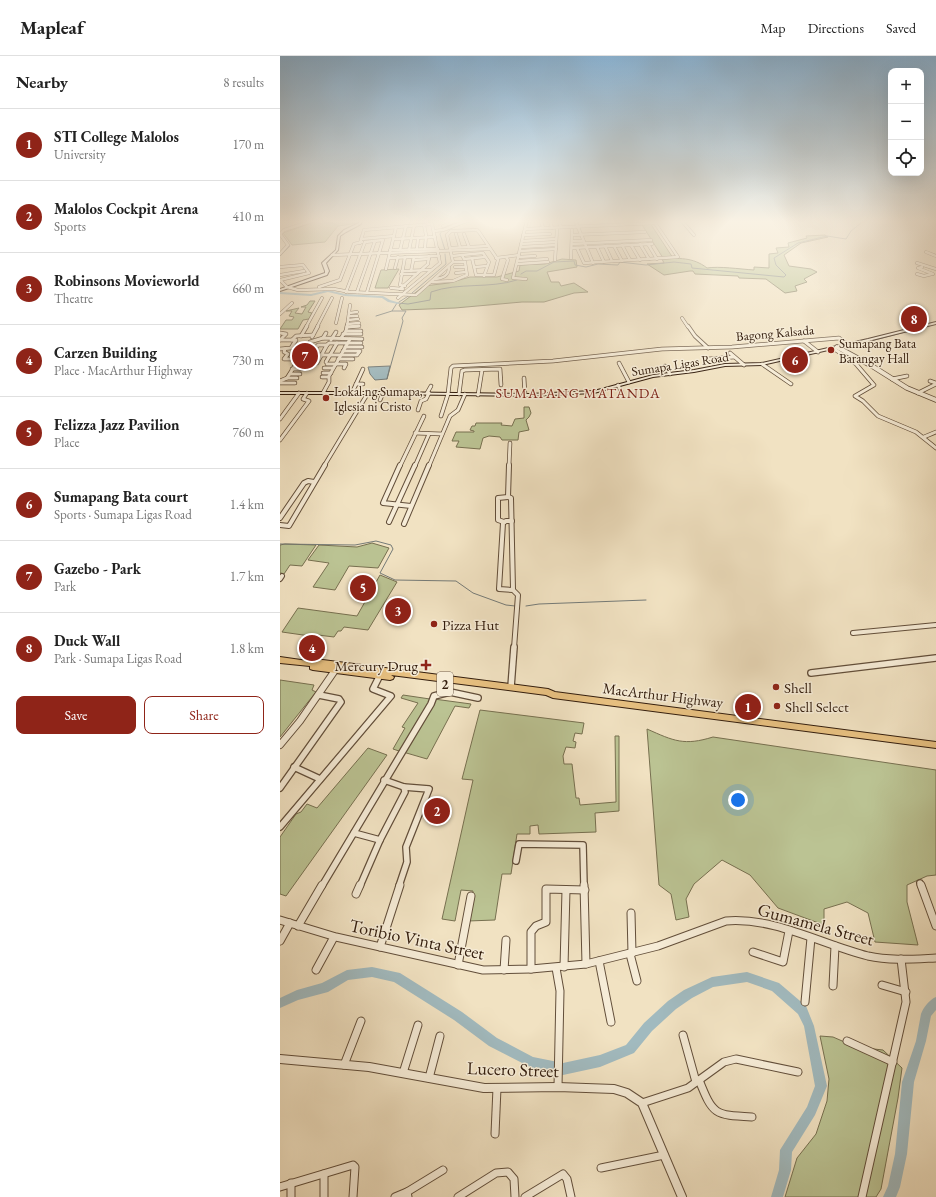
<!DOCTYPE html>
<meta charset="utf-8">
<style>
body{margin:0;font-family:"EB Garamond",serif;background:#f6f6f6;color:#222}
.controls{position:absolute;right:12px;top:12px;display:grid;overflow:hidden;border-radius:8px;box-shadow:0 4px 16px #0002}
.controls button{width:36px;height:36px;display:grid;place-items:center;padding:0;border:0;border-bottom:1px solid #e0e0e0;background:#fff;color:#222;font:20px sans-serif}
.you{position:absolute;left:458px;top:744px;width:14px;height:14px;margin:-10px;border:3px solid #fff;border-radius:50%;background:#1a73e8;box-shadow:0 0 0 6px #1a73e833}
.badge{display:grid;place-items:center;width:26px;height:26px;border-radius:50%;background:#8f2418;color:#fff;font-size:13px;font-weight:700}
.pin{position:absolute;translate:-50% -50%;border:2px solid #fff;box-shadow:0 1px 4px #0006}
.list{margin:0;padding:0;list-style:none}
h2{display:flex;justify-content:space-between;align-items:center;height:52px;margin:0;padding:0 16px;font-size:17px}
h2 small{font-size:13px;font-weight:400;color:#767676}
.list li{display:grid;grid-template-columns:26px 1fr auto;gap:12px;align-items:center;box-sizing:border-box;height:72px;padding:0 16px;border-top:1px solid #e0e0e0}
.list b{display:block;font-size:15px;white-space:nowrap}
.list p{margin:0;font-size:13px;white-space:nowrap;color:#767676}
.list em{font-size:13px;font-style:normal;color:#767676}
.actions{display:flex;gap:8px;padding:12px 16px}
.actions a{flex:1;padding:9px 0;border:1px solid #8f2418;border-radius:8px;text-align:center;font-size:14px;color:#8f2418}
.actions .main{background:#8f2418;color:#fff}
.icon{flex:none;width:22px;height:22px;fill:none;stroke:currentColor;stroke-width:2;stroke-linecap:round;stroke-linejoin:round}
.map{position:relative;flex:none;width:656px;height:1141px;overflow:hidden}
header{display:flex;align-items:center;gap:24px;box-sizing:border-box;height:56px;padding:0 20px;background:#fff;border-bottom:1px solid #e0e0e0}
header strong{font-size:19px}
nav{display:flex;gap:22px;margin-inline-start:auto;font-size:14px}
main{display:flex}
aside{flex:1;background:#fff}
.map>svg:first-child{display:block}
</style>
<header>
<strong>Mapleaf</strong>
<nav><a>Map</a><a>Directions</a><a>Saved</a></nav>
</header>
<main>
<aside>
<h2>Nearby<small>8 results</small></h2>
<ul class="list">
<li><span class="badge">1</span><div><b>STI College Malolos</b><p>University</p></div><em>170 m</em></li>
<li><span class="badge">2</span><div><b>Malolos Cockpit Arena</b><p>Sports</p></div><em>410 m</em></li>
<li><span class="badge">3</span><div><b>Robinsons Movieworld</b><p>Theatre</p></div><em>660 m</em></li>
<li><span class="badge">4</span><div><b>Carzen Building</b><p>Place · MacArthur Highway</p></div><em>730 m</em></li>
<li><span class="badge">5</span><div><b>Felizza Jazz Pavilion</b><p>Place</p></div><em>760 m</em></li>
<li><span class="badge">6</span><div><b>Sumapang Bata court</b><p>Sports · Sumapa Ligas Road</p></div><em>1.4 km</em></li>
<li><span class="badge">7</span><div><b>Gazebo - Park</b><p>Park</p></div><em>1.7 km</em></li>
<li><span class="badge">8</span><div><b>Duck Wall</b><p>Park · Sumapa Ligas Road</p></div><em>1.8 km</em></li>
</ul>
<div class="actions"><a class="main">Save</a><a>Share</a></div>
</aside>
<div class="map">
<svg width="656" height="1141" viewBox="0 0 656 1141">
<rect width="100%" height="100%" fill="#f1e2c2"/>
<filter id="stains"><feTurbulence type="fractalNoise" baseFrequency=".005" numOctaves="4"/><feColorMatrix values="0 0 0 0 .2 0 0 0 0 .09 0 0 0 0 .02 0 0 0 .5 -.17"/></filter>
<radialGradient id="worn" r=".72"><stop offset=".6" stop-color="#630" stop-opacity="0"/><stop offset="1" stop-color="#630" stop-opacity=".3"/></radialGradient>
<g fill="#bbc393" stroke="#777050">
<polygon points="40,164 75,165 72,167 78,167 58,170 45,186 12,189 3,177"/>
<polygon points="359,164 368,164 393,202 383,202"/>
<path d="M545 179 548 181 521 187 504 199 509 210 531 213 537 216 524 223 527 226 515 230 517 235 505 237 486 223 459 222 458 220 415 218 413 215H410L384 219 367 208 384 207 382 203C398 202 413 201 427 212 439 210 459 213 474 214V211L489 212V198L498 197 496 192 509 191 508 187 527 182 526 180Z"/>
<polygon points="282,203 296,204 297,211 267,216 271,226 279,226 281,230 294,227 308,236 294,237 264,246 242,246 175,252 122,254 119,249 144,230 169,227 190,221 217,221 239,215 240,209 265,208"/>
<polygon points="119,213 108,232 95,232 101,214"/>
<polygon points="30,245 35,245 28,256 32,257 29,263 23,264 18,273 0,273 6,264 12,264 14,261 9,260 12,255 6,255 19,252 15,257 22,258 26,251 21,251 27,249"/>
<polygon points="244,351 249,351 251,357 249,361 246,364 249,374 239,376 238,384 222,384 220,381 209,380 203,382 200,393 176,391 179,385 172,385 176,376 194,376 194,375 190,374 192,370 195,370 196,367 222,367 221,369 232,370 235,363 244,362"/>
<polygon points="92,487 109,492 98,512 69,510 55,534 33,531 49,507 28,504 39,489 77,491"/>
<polygon points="5,488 36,489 22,510 10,509 4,518 0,517 0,489"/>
<polygon points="100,519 117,526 88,574 64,571 61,575 58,575 54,581 38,579 37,581 2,576 18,552 77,560"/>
<polygon points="0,624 34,629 32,634 36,636 0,681"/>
<polygon points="123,639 150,643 150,647 122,696 113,693 125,672 122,671 138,647 121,642"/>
<polygon points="154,643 191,648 189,652 175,650 147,703 123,696"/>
<polygon points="200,654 304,667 302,678 295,677 293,685 296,686 295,692 286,691 283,700 284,708 292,708 296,742 299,742 300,749 336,746 335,680 339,680 339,755 315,757 316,776 259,778 258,769 250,770 250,778 237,778 231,818 222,818 215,864 188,865 193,835 181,834 175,865 162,863 193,724 182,723"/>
<path d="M367 673C394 685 404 690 433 681L656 714V819L647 820 627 829V846L638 889 595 886 588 857 567 846 544 853V869L498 852 470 819 442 804 414 828 406 843 409 861 396 864 391 838 379 829Z"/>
<polygon points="88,692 107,699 6,840 0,838 0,781 16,758 21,756 27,748 37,752"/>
<polygon points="540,980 553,981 576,991 603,994 622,1012 618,1042 601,1133 596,1141 505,1141 517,1102 536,1078 547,1045 549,1023"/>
</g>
<polygon fill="#a1babf" stroke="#757b78" points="110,310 107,323 95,324 90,318 88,311"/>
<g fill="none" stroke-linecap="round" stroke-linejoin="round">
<g stroke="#757b78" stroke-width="1">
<polyline points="167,174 184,167"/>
<polyline points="162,175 160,178 165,194"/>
<polyline points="0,200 10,190 2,178"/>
<polyline points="241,218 246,215 257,215 274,206 294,205 295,209 306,211 318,208 338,209 340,206 366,209 394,206 411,208 412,212 504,221 506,219 496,209 494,202 518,187 547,180 566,183 571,175 581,167 581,164"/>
<polyline points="132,237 166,208 165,198"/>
<polyline points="119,246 130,239"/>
<path d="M118 247 128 248 150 244 151 236C179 226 209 233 237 224"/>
<polyline points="96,260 112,255"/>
<polyline points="564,292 656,268"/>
<polyline points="107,323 123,265 122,262 126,255 112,255 117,247"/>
<polyline points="0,488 75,489 96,485 111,489 113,493 100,517 115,524 176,525 193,537 226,549 235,550"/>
<polyline points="246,550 259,548 366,544"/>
</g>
<g fill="#a1babf" fill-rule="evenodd">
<polygon points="48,234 65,238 103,240 110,244 120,247 118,248 108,246 102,242 65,240 48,236 31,240 0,238 0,236 31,238"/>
<polygon points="92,911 120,917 182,956 217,982 253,1001 283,1007 320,999 346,989 364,967 388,945 404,934 432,921 467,916 499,927 526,950 534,970 547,1030 535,1059 512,1096 511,1114 503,1141 491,1141 499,1114 500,1094 527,1051 535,1030 524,970 518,958 492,935 467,926 433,931 412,942 396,953 372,975 354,997 320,1011 283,1019 252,1012 209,990 174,964 114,926 92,921 68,924 48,936 18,944 0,952 0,942 17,934 42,927 67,914"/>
<path d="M656 941V954L651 960 646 985 634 1026 627 1098 620 1131 616 1141H603L608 1130 615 1098 622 1026 636 985 641 958C643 952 650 943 656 941Z"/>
</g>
<defs>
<g id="minor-far4">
<polyline points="261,164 263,172"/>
<polyline points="270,164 272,172"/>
<polyline points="278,164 281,171"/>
<polyline points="295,164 313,207"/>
<polyline points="401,164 414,179"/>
<polyline points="144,169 146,179 145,193"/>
<polyline points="163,170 178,164"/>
<polyline points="245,173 375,167"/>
<polyline points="154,175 163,174 189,164"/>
<polyline points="0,178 4,174 35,164"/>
<polyline points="0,178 8,189 0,198"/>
<polyline points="176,178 180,191"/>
<polyline points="184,178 189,191"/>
<polyline points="167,179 171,175 197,174 199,176"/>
<polyline points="243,179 270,178"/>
<polyline points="292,179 365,176"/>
<polyline points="81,183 114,180"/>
<polyline points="114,183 155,181"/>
<polyline points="242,185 276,183"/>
<polyline points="292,185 303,185"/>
<polyline points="80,187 84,174 152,168 160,207 118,242"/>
<polyline points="241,188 276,186"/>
<polyline points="292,188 371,184"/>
<polyline points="360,188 369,203"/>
<polyline points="368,188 377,203"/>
<polyline points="342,189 350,204"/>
<polyline points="351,189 360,204"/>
<polyline points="325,190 332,205"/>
<polyline points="334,190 342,205"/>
<polyline points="241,191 276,189"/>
<polyline points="317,191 324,206"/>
<polyline points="170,192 208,190"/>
<polyline points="292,192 372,188"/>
<polyline points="297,192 304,207 398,201 373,164"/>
<polyline points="137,193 138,182"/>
<polyline points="110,194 158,193"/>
<polyline points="120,194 126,170"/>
<polyline points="129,194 134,170"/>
<polyline points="240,195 276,193"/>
<polyline points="646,196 656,200"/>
<polyline points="52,199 210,193"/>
<polyline points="182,199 203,197 209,206 204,220"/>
<polyline points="172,200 182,199 184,203 205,201"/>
<polyline points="125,201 120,229 125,230"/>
<polyline points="226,201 228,204 222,223 227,224"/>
<polyline points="238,201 255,200"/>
<polyline points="109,202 159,200"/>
<polyline points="192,202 196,219 214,219 218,204 199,176"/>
<polyline points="216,202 239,199"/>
<polyline points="291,202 292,174"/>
<polyline points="133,204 149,203"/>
<polyline points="275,204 277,174"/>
<polyline points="238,205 267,203"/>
<polyline points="637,207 656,213"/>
<polyline points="238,208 268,206"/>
<polyline points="0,211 23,209 29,217 0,224"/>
<polyline points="175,211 185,211"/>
<polyline points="195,211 207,210"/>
<polyline points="642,211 638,212 653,218"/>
<polyline points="115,212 118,201"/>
<polyline points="106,213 116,171"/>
<polyline points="122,215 151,214"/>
<polyline points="131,215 134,201"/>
<polyline points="176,217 186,216"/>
<polyline points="121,218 137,218"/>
<polyline points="637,218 644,220 652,218"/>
<polyline points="0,219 24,215"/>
<path d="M155 223C163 222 169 220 169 211"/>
<polyline points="246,223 233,222 247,164"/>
<polyline points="0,224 7,231 18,234 54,233 70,236 136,239 173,206 167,179"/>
<polyline points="152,226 173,225 187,219 185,206 173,206"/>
<polyline points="39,231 60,224 74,188 82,186"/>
<polyline points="111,232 123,233"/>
<polyline points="120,233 148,208 149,200"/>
<polyline points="66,236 85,186 103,184 87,236"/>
<polyline points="77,236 95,185"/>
<polyline points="69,257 77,256"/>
<polyline points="0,258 12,247"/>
<polyline points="69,260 77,260"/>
<polyline points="402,262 408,271"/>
<polyline points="68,264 78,263"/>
<polyline points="56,267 62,242"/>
<polyline points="67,268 79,267"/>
<polyline points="26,271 42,242"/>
<polyline points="37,271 52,242"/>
<polyline points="67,271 70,249"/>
<polyline points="68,271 79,270"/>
</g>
<g id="minor-far3">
<polyline points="408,270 415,280 428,292"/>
<polyline points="67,271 79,270"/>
<polyline points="66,275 81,275"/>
<polyline points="0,277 6,278 0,284"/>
<polyline points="63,278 81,278"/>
<polyline points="21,280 27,270"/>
<polyline points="32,281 38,270"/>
<polyline points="43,282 46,277"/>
<polyline points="61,282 66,275 67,270"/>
<polyline points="0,284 16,284 11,292 0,293"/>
<polyline points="12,284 16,280 33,279"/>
<polyline points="51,284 56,276"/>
<polyline points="524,285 538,296"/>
<polyline points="47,289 49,287 81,287"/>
<polyline points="65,291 82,291"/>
<polyline points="553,292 576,308 594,329 575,340 583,345 598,360 636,376 656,392"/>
<polyline points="5,293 4,296 8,298 4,303 18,303"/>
<polyline points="450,297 464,309"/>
<polyline points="21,299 61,299 70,283"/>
<polyline points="58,303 73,303"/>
<polyline points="428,303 454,301"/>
<polyline points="46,306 57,287"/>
<polyline points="339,307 349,326"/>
<polyline points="47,308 66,308 64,312"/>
<polyline points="482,308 511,328"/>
<polyline points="15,309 24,308 38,289 47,289 37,307"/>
<polyline points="385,310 390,318"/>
<polyline points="44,312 53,312"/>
<polyline points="12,313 21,313"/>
<polyline points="43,317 51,317"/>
<polyline points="10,318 20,318"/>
<polyline points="42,321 48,321"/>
<polyline points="7,322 17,322"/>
<polyline points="244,322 245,339"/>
<polyline points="612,323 627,320"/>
<polyline points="0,325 7,322 30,286 43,282 82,283"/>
<polyline points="650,325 656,327"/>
<polyline points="0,327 15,327"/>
<polyline points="76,328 83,328"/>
<polyline points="338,329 342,337"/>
<polyline points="43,337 49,326 49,320 61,299 77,299 80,295 63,295"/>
<polyline points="72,337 83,313"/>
<polyline points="147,337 151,330"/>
<polyline points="638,337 656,328"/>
<polyline points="179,338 182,315 185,314 220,313 221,329"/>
<polyline points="198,339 202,314"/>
<polyline points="100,344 103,337"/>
<polyline points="138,354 141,345 146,343 149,337"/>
<polyline points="161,360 168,338 171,312 173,310 273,305 382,293 452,291 559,282 568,289"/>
<polyline points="0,363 19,337"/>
<polyline points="135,377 162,378"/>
<polyline points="644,381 656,376"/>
<polyline points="0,384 29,345 23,343 27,337"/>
<polyline points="44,410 88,337"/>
<polyline points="120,410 144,360"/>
<polyline points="135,410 149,378"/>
<polyline points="149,410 170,360 178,354 185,338"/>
<polyline points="229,410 230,387"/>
</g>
<g id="minor-far2">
<polyline points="120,409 103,447 131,450"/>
<polyline points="229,409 228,441 231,442 233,533"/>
<polyline points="0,462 24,427 28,425 34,426"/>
<polyline points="232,465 226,465 223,467 219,533 233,534 238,539 234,592"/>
<polyline points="109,466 135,409"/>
<polyline points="224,466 218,464 218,442 228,441"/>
<polyline points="124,468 149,409"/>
<polyline points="0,469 9,470 45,409"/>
<polyline points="0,523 2,520"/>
<polyline points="573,577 656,569"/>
</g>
<g id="minor-far1">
<polyline points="531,617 656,602"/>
<polyline points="231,631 234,591"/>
<polyline points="14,711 40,723"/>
<polyline points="0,732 61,646 59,643 39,639"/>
<polyline points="0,771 111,640 93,633 100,619"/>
<polyline points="74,777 100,784"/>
<polyline points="236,805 239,788 303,789 304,830"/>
<polyline points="640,827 641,830"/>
<polyline points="42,830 151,648 154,640 170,636 198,642"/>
<polyline points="80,830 100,784 125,736 124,731 104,724"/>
<polyline points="119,830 127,806 126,791 149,733 124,731"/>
</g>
<g id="minor">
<polyline points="304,829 306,908"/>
<polyline points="641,829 656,870"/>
<polyline points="76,838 80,829"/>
<polyline points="351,857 352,897"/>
<path d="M0 864 56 881 203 914 251 913 306 908 378 890 446 865C495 861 541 888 588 900 610 905 634 903 656 902"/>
<polyline points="18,870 42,829"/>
<polyline points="0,885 10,867"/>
<polyline points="100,891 120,829"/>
<polyline points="473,896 503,906 509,875"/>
<polyline points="350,898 357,925"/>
<polyline points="319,905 331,966"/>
<polyline points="178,909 191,840"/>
<polyline points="284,911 286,834"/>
<polyline points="276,912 280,935 278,1031"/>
<polyline points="251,913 251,876 256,870 266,866 266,833 305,834"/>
<polyline points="36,914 54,881"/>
<polyline points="224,914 226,884"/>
<polyline points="602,929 626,936"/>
<polyline points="553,930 555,890"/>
<polyline points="525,946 531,882"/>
<polyline points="403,979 416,1026"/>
<polyline points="567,985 613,1006"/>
<polyline points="64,1009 81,965"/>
<polyline points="123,1017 138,969"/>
<polyline points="149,1022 160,980"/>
<path d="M419 1024C433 1059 434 1059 472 1061"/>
<polyline points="362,1047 408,1032 444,1006 456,1003 518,1016"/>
<polyline points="215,1078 217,1032"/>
<polyline points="321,1112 384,1099"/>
<polyline points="44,1118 44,1141"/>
<polyline points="11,1127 11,1141"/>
<polyline points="0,1131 73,1109 75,1111 73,1141"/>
<polyline points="127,1136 163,1114"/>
<polyline points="115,1141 127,1136 128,1141"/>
<polyline points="178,1141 216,1117 228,1116 234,1123 235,1141"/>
<polyline points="245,1141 283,1118 287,1123 291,1141"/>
<polyline points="582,1141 626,946 621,903"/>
</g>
<polyline id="tertiary-far2" points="557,291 592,310 627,332 656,344"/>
<polyline id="tertiary-far1" points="0,689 20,665 58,610"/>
<polyline id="tertiary" points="0,1003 89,1011 204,1032 278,1031 334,1033 347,1037 362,1047 402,1141"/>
<g id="secondary">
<polygon points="80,164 82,164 81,168 66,176 60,180 58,194 46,207 49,215 47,219 0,235 0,233 45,217 45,215 42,207 56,194 58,180 64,174 79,167"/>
<polygon points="656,266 656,268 588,285 482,309 445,310 414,316 373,321 314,337 249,340 103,338 0,338 0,336 103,336 249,338 314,335 373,319 414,314 445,308 482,307 588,283"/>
</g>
<polygon id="trunk" points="0,601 28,605 35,603 268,633 275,636 656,686 656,692 273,642 266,639 111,619 114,621 113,623 110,624 33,614 30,613 30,610 0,607"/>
</defs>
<use href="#minor-far4" stroke="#624e3a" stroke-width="3.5"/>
<use href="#minor-far3" stroke="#624e3a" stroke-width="4.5"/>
<use href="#minor-far2" stroke="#624e3a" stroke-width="6"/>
<use href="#minor-far1" stroke="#624e3a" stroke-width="8"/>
<use href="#minor" stroke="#624e3a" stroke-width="9"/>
<use href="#tertiary-far2" stroke="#624e3a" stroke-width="5.5"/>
<use href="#tertiary-far1" stroke="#624e3a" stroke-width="8"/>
<use href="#tertiary" stroke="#624e3a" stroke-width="10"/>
<use href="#secondary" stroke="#331d0d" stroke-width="2"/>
<use href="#trunk" stroke="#331d0d" stroke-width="2"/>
<use href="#minor-far4" stroke="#f6ecd7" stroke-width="2.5"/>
<use href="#minor-far3" stroke="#f6ecd7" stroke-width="3"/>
<use href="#minor-far2" stroke="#f6ecd7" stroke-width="4"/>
<use href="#minor-far1" stroke="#f6ecd7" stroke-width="5.5"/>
<use href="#minor" stroke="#f6ecd7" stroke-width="7"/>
<use href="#tertiary-far2" stroke="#f6ecd7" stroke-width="4"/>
<use href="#tertiary-far1" stroke="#f6ecd7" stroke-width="6"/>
<use href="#tertiary" stroke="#f6ecd7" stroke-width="8"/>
<use href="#secondary" fill="#f6ecd7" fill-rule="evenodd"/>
<use href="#trunk" fill="#e8c181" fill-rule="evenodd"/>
</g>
<linearGradient id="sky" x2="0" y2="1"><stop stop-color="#8bb6d8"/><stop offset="0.51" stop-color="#f9f2e4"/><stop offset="1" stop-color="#f9f2e4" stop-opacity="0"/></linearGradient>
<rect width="656" height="324" fill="url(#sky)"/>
<g fill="#8f2418" stroke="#f6ecd7" stroke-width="1.5">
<circle cx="551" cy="294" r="4"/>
<circle cx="46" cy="342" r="4"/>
<circle cx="154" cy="568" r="4"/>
<path d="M144 603h4v4h4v4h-4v4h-4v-4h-4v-4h4z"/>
<circle cx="496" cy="631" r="4"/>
<circle cx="497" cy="650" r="4"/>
</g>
<g text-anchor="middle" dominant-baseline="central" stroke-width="3" stroke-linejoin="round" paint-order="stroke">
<g font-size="13" fill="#331d0d" stroke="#f6ecd7">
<text transform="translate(495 277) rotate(-5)">Bagong Kalsada</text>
<text transform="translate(400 308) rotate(-9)">Sumapa Ligas Road</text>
</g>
<g font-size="13" fill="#331d0d" stroke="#f6ecd7" text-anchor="start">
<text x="559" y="287">Sumapang Bata<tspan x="559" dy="15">Barangay Hall</tspan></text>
<text x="54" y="335">Lokal ng Sumapa,<tspan x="54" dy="15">Iglesia ni Cristo</tspan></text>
</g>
<g font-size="14" letter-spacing="1" fill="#7a1f14" stroke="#f6ecd7">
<text x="298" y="337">SUMAPANG MATANDA</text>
</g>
<rect fill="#f6ecd7" stroke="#6e5b4a" stroke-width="1" x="157" y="616" width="16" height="24" rx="3"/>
<g font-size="14" font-weight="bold" fill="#331d0d">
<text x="165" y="628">2</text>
</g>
<g font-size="15" fill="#331d0d" stroke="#f6ecd7" text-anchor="start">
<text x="162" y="568">Pizza Hut</text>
<text x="138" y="609" text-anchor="end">Mercury Drug</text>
<text x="504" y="631">Shell</text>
<text x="505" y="650">Shell Select</text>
</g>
<g font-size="15" fill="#331d0d" stroke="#f6ecd7">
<text transform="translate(383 639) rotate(7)">MacArthur Highway</text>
</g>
<g font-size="18" fill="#331d0d" stroke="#f6ecd7">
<text transform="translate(536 868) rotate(15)">Gumamela Street</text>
<text transform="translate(137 883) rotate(12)">Toribio Vinta Street</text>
<text transform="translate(233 1013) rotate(2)">Lucero Street</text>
</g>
</g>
<rect width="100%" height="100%" filter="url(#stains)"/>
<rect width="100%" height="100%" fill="url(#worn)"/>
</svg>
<div class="controls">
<button>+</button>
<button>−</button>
<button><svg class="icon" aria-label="locate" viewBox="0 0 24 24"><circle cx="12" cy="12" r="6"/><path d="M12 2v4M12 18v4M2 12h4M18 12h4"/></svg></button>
</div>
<div class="you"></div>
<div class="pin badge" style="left:468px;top:651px">1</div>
<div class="pin badge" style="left:157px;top:755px">2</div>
<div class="pin badge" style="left:118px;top:555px">3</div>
<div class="pin badge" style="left:32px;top:592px">4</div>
<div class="pin badge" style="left:83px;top:532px">5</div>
<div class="pin badge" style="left:515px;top:304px">6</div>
<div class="pin badge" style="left:25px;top:300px">7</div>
<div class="pin badge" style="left:634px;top:263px">8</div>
</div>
</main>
